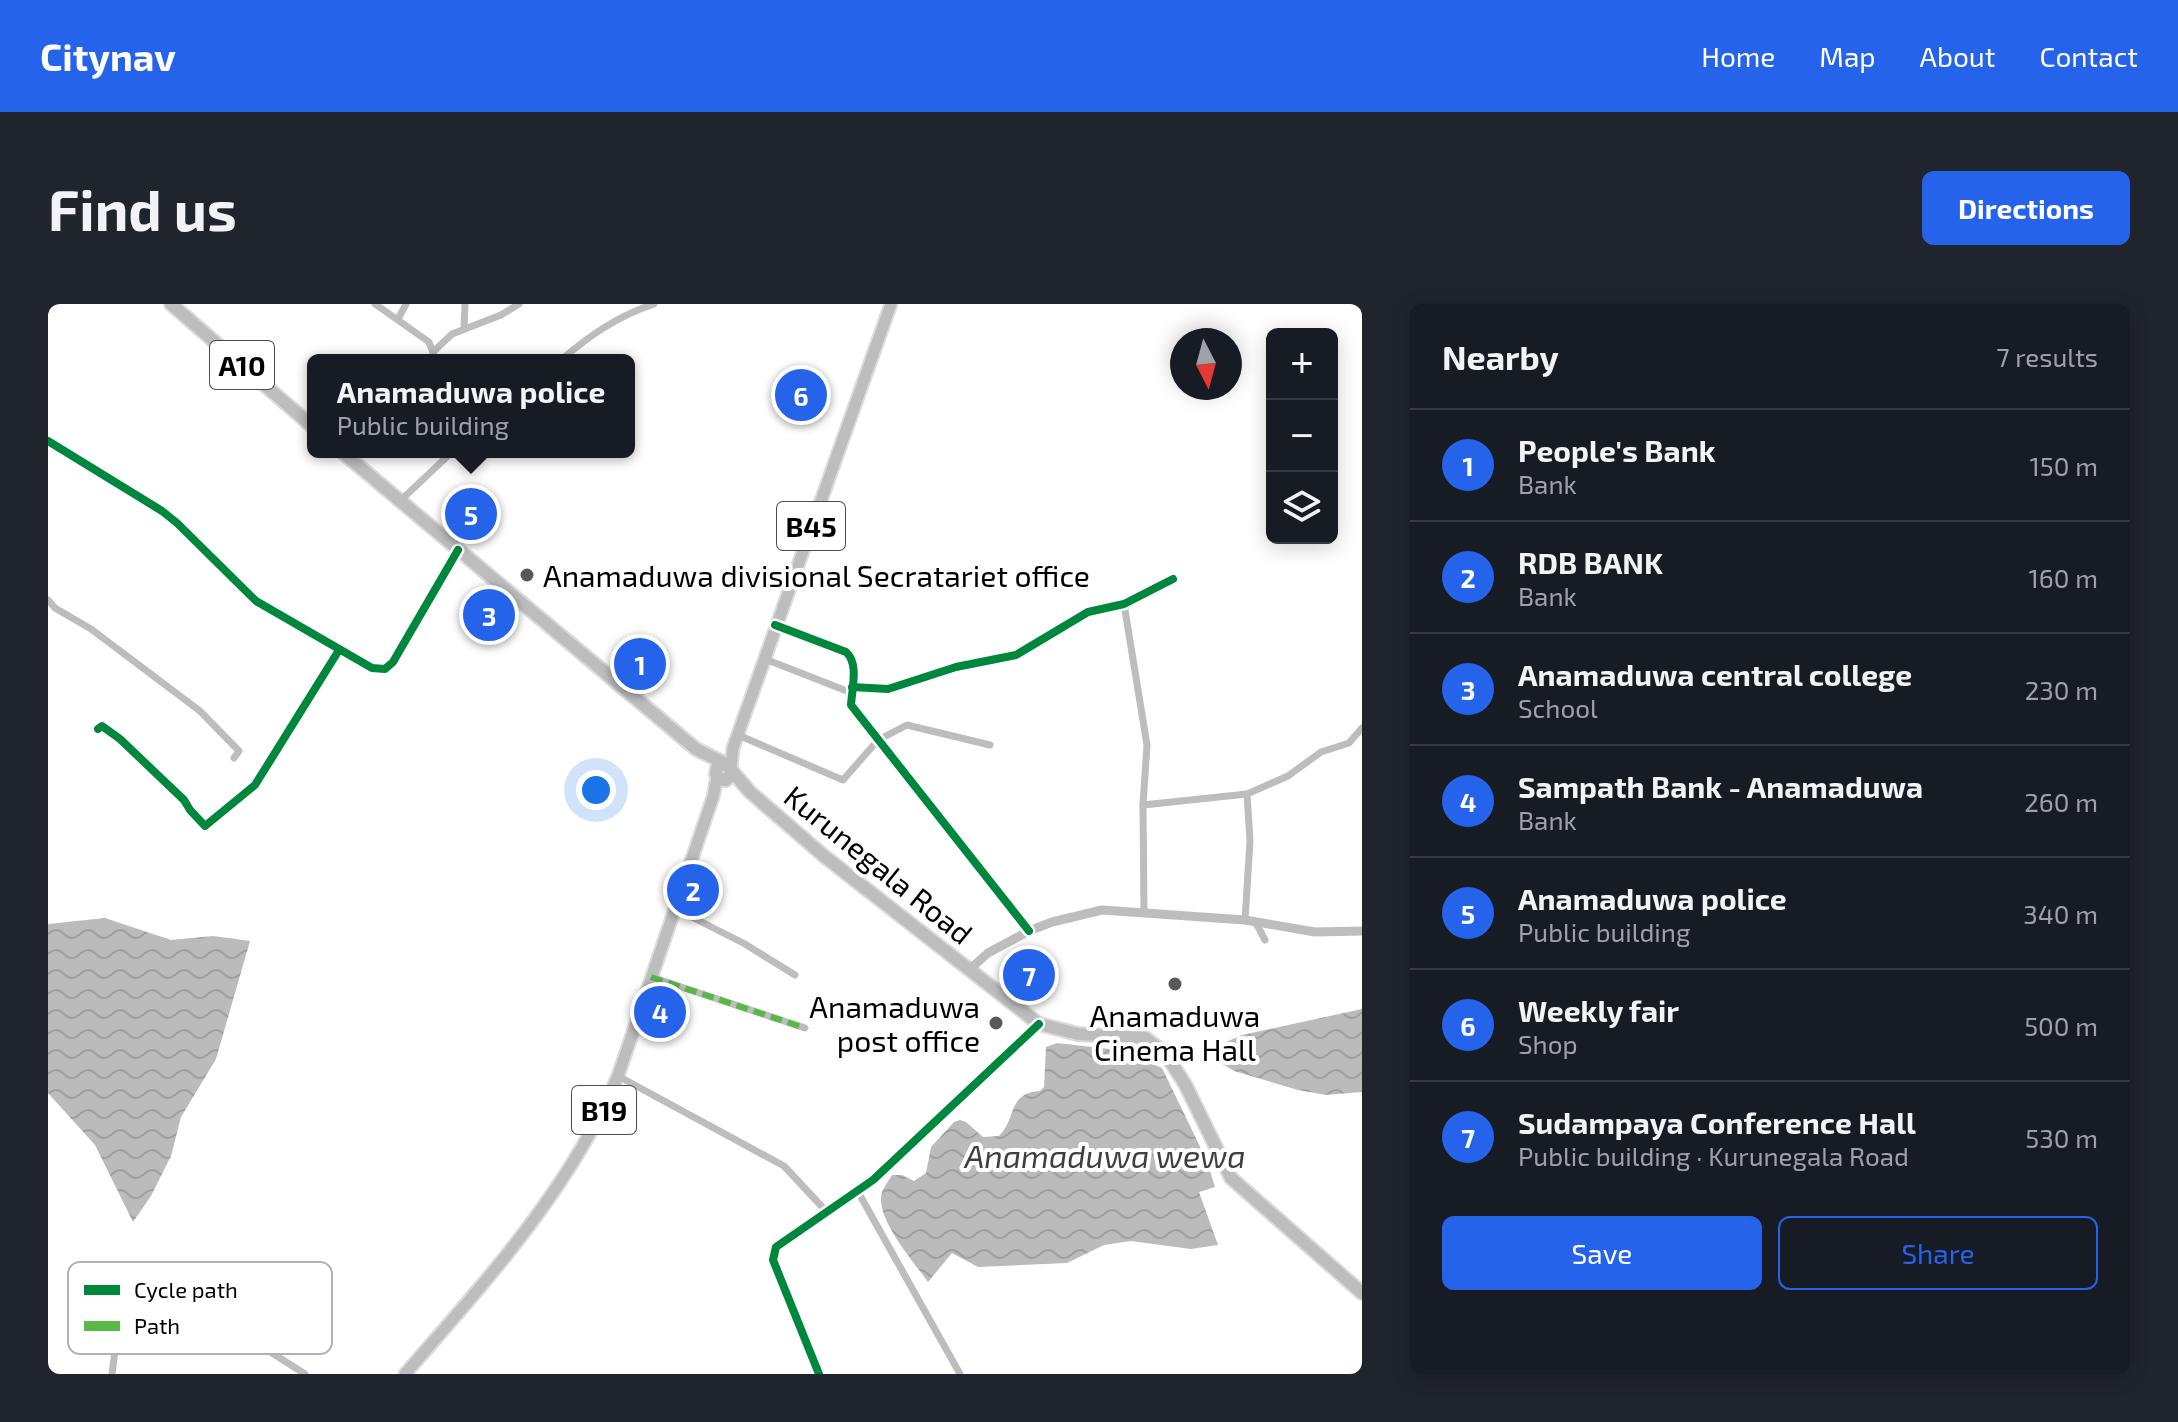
<!DOCTYPE html>
<meta charset="utf-8">
<style>
body{margin:0;font-family:"Exo 2",sans-serif;background:#20242c;color:#f1f3f6}
.controls{position:absolute;right:24px;top:24px;display:grid;overflow:hidden;border-radius:12px;box-shadow:0 4px 20px #0003}
.controls button{width:72px;height:72px;display:grid;place-items:center;padding:0;border:0;border-bottom:2px solid #363941;background:#171b24;color:#f1f3f6;font:40px sans-serif}
.compass{position:absolute;left:1122px;top:24px;width:72px;height:72px;border-radius:50%;background:#171b24;box-shadow:0 4px 20px #0003;rotate:174deg}
.you{position:absolute;left:548px;top:486px;width:28px;height:28px;margin:-20px;border:6px solid #fff;border-radius:50%;background:#1a73e8;box-shadow:0 0 0 12px #1a73e833}
.badge{display:grid;place-items:center;width:52px;height:52px;border-radius:50%;background:#2563eb;color:#fff;font-size:26px;font-weight:700}
.pin{position:absolute;translate:-50% -50%;border:4px solid #fff;box-shadow:0 2px 8px #0006}
.popup{position:absolute;left:259px;top:50px;width:328px;height:104px;box-sizing:border-box;display:grid;place-content:center;border-radius:12px;background:#171b24;filter:drop-shadow(0 2px 6px #0005);font-size:26px;white-space:nowrap;color:#9ea1a6}
.popup b{font-size:30px;color:#f1f3f6}
.popup::after{content:'';position:absolute;left:50%;top:100%;margin-left:-16px;border:16px solid transparent;border-top-color:#171b24}
.list{margin:0;padding:0;list-style:none}
h2{display:flex;justify-content:space-between;align-items:center;height:104px;margin:0;padding:0 32px;font-size:34px}
h2 small{font-size:26px;font-weight:400;color:#9ea1a6}
.list li{display:grid;grid-template-columns:52px 1fr auto;gap:24px;align-items:center;box-sizing:border-box;height:112px;padding:0 32px;border-top:2px solid #363941}
.list b{display:block;font-size:30px;white-space:nowrap}
.list p{margin:0;font-size:26px;white-space:nowrap;color:#9ea1a6}
.list em{font-size:26px;font-style:normal;color:#9ea1a6}
.actions{display:flex;gap:16px;padding:24px 32px}
.actions a{flex:1;padding:18px 0;border:2px solid #2563eb;border-radius:12px;text-align:center;font-size:28px;color:#2563eb}
.actions .main{background:#2563eb;color:#fff}
.icon{flex:none;width:44px;height:44px;fill:none;stroke:currentColor;stroke-width:2;stroke-linecap:round;stroke-linejoin:round}
.map{position:relative;flex:none;width:1314px;height:1070px;overflow:hidden;border-radius:12px}
header{display:flex;align-items:center;gap:48px;box-sizing:border-box;height:112px;padding:0 40px;background:#2563eb;color:#fff}
header strong{font-size:38px}
nav{display:flex;gap:44px;margin-inline-start:auto;font-size:28px}
.intro{display:flex;align-items:center;justify-content:space-between;box-sizing:border-box;height:192px;padding:0 48px}
h1{margin:0;font-size:56px}
.button{padding:20px 36px;border-radius:12px;background:#2563eb;color:#fff;font-size:28px;font-weight:700}
main{display:flex;gap:48px;padding:0 48px}
aside{flex:1;background:#171b24;border-radius:12px;box-shadow:0 4px 20px #0003}
.map>svg:first-child{display:block}
</style>
<header>
<strong>Citynav</strong>
<nav><a>Home</a><a>Map</a><a>About</a><a>Contact</a></nav>
</header>
<div class="intro"><h1>Find us</h1><a class="button">Directions</a></div>
<main>
<div class="map">
<svg width="1314" height="1070" viewBox="0 0 1314 1070">
<defs>
<pattern id="water-waves" width="16" height="10" patternUnits="userSpaceOnUse" patternTransform="scale(2)"><rect width="16" height="10" fill="#bbb"/><path d="M0 5q4-4 8 0t8 0" fill="none" stroke="#9f9f9f"/></pattern>
</defs>
<rect width="100%" height="100%" fill="#fff"/>
<g fill="url(#water-waves)">
<polygon points="57,614 123,636 165,632 202,637 168,755 133,813 123,852 103,892 85,918 47,841 0,789 0,620"/>
<polygon points="1314,705 1314,788 1278,791 1250,786 1186,767 1173,759 1167,747 1176,739 1194,731"/>
<path d="M1009 739 1070 746 1114 764 1159 857 1167 883 1151 888 1170 941 1143 945 1083 937 1056 941 1019 959 930 963 904 949 880 978C866 958 832 920 833 894 833 886 840 878 844 871H854L866 877 878 869 883 843 906 818 912 816 918 818 935 833 951 832C969 814 959 789 992 787L996 783 998 743Z"/>
</g>
<g fill="none" stroke-linecap="round" stroke-linejoin="round">
<defs>
<g id="primary">
<polyline points="683,464 685,444 843,0"/>
<path d="M357 1070C437 978 522 886 570 772L665 493 669 473"/>
</g>
<g id="trunk">
<polyline points="123,0 265,123"/>
<polyline points="294,148 648,445 680,461 684,469 678,476 671,475 668,470 669,464 674,460"/>
<polyline points="684,467 702,488 776,552 991,720 1030,730 1097,734 1117,749 1137,780 1183,874 1314,989"/>
</g>
</defs>
<use href="#primary" stroke="#dbdbdb" stroke-width="15"/>
<use href="#trunk" stroke="#dbdbdb" stroke-width="16"/>
<g stroke="#bdbdbd" stroke-width="7">
<polyline points="327,0 381,38 388,56"/>
<polyline points="0,2 1,0"/>
<polyline points="350,15 358,0"/>
<polyline points="416,25 417,0"/>
<polyline points="385,48 404,30 453,11 471,0"/>
<path d="M513 56C542 31 570 12 606 0"/>
<polyline points="0,137 114,207 129,219 208,297 324,364 337,365 345,358 410,246"/>
<polyline points="352,197 404,148"/>
<polyline points="0,296 7,304 43,325 152,407 191,447 186,454"/>
<polyline points="1076,300 1099,441 1095,501 1096,608"/>
<path d="M727 321 798 348C811 359 804 385 803 401L981 627"/>
<polyline points="717,355 804,389"/>
<polyline points="804,383 840,385 908,363 968,351 1040,308 1076,300 1125,275"/>
<polyline points="50,425 54,422 72,435 136,496 142,506 157,522 207,481 291,346"/>
<polyline points="690,431 795,476 830,436 859,421 942,441"/>
<polyline points="1095,501 1199,490 1240,472 1273,448 1301,439 1314,424"/>
<polyline points="626,604 697,640 747,671"/>
<polyline points="1197,616 1202,537 1199,490"/>
<polyline points="1208,619 1217,636"/>
<polyline points="603,673 757,724"/>
<polyline points="570,772 736,862 778,907"/>
<polyline points="809,886 912,1070"/>
<polyline points="64,1070 75,986 90,976 107,975 257,1070"/>
<polyline points="771,1070 725,956 728,943 825,876 991,720"/>
</g>
<polyline stroke="#bdbdbd" stroke-width="9" points="921,666 940,649 981,627 1004,618 1054,606 1197,616 1267,628 1314,627"/>
<use href="#primary" stroke="#bdbdbd" stroke-width="11"/>
<use href="#trunk" stroke="#bdbdbd" stroke-width="12"/>
<polyline stroke="#58b947" stroke-width="6" stroke-dasharray="12 6" stroke-linecap="butt" points="603,673 757,724"/>
<defs>
<g id="cycleway">
<polyline points="0,137 114,207 129,219 208,297 324,364 337,365 345,358 410,246"/>
<path d="M727 321 798 348C811 359 804 385 803 401L981 627"/>
<polyline points="804,383 840,385 908,363 968,351 1040,308 1076,300 1125,275"/>
<polyline points="50,425 54,422 72,435 136,496 142,506 157,522 207,481 291,346"/>
<polyline points="771,1070 725,956 728,943 825,876 991,720"/>
</g>
</defs>
<use href="#cycleway" stroke="#fff" stroke-width="13"/>
<use href="#cycleway" stroke="#00873e" stroke-width="8"/>
</g>
<g fill="#595959" stroke="#fff" stroke-width="3">
<circle cx="479" cy="271" r="8"/>
<circle cx="1127" cy="680" r="8"/>
<circle cx="948" cy="719" r="8"/>
</g>
<g text-anchor="middle" dominant-baseline="central" stroke-width="8" stroke-linejoin="round" paint-order="stroke">
<g fill="#fff" stroke="#4c4c4c" stroke-width="2">
<rect x="162" y="37" width="64" height="48" rx="6"/>
<rect x="729" y="198" width="68" height="48" rx="6"/>
<rect x="524" y="782" width="64" height="48" rx="6"/>
</g>
<g font-size="28" font-weight="bold" fill="#000">
<text x="194" y="61">A10</text>
<text x="763" y="222">B45</text>
<text x="556" y="806">B19</text>
</g>
<g font-size="30" fill="#000" stroke="#fff" text-anchor="start">
<text x="495" y="271">Anamaduwa divisional Secratariet office</text>
<text x="932" y="702" text-anchor="end">Anamaduwa<tspan x="932" dy="34">post office</tspan></text>
<text x="1127" y="711" text-anchor="middle">Anamaduwa<tspan x="1127" dy="34">Cinema Hall</tspan></text>
</g>
<g font-size="30" fill="#000" stroke="#fff">
<text transform="translate(831 560) rotate(39)">Kurunegala Road</text>
</g>
<g font-size="32" font-style="italic" fill="#3f3f3f" stroke="#fff">
<text x="1057" y="851">Anamaduwa wewa</text>
</g>
</g>
<rect x="20" y="958" width="264" height="92" rx="12" fill="#fff" stroke="#b2b2b2" stroke-width="2"/>
<rect x="36" y="981" width="36" height="10" fill="#00873e"/>
<rect x="36" y="1017" width="36" height="10" fill="#58b947"/>
<g font-size="22" fill="#000">
<text x="86" y="994">Cycle path</text>
<text x="86" y="1030">Path</text>
</g>
</svg>
<div class="controls">
<button>+</button>
<button>−</button>
<button><svg class="icon" aria-label="layers" viewBox="0 0 24 24"><path d="M12 4l9 5-9 5-9-5zM3 14l9 5 9-5"/></svg></button>
</div>
<svg class="compass" viewBox="-18 -18 36 36"><path d="M0-13l5 13h-10z" fill="#e53935"/><path d="M0 13l5-13h-10z" fill="#9ea1a6"/></svg>
<div class="you"></div>
<div class="pin badge" style="left:592px;top:360px">1</div>
<div class="pin badge" style="left:645px;top:586px">2</div>
<div class="pin badge" style="left:441px;top:311px">3</div>
<div class="pin badge" style="left:612px;top:708px">4</div>
<div class="pin badge" style="left:423px;top:210px">5</div>
<div class="popup"><b>Anamaduwa police</b>Public building</div>
<div class="pin badge" style="left:753px;top:91px">6</div>
<div class="pin badge" style="left:981px;top:671px">7</div>
</div>
<aside>
<h2>Nearby<small>7 results</small></h2>
<ul class="list">
<li><span class="badge">1</span><div><b>People's Bank</b><p>Bank</p></div><em>150 m</em></li>
<li><span class="badge">2</span><div><b>RDB BANK</b><p>Bank</p></div><em>160 m</em></li>
<li><span class="badge">3</span><div><b>Anamaduwa central college</b><p>School</p></div><em>230 m</em></li>
<li><span class="badge">4</span><div><b>Sampath Bank - Anamaduwa</b><p>Bank</p></div><em>260 m</em></li>
<li><span class="badge">5</span><div><b>Anamaduwa police</b><p>Public building</p></div><em>340 m</em></li>
<li><span class="badge">6</span><div><b>Weekly fair</b><p>Shop</p></div><em>500 m</em></li>
<li><span class="badge">7</span><div><b>Sudampaya Conference Hall</b><p>Public building · Kurunegala Road</p></div><em>530 m</em></li>
</ul>
<div class="actions"><a class="main">Save</a><a>Share</a></div>
</aside>
</main>
